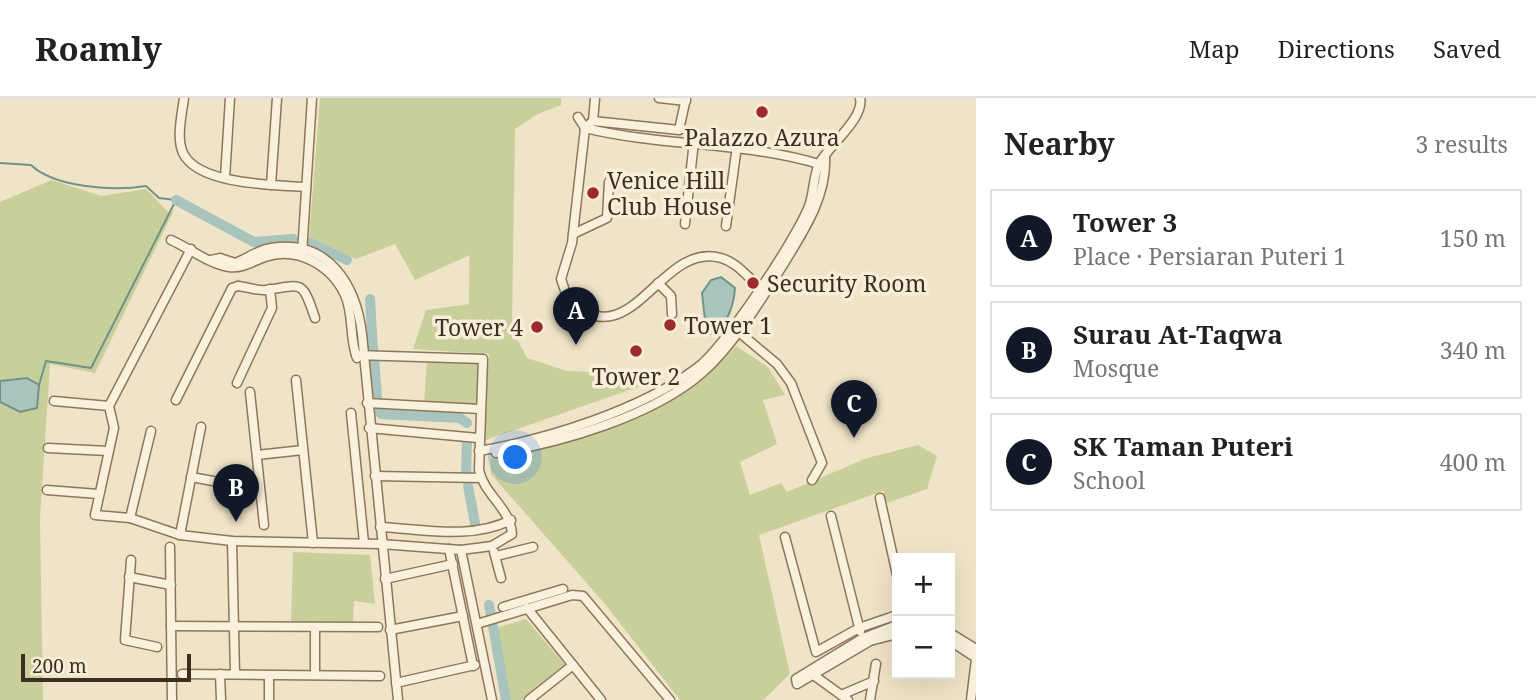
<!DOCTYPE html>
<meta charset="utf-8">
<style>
body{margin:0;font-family:"Noto Serif",serif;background:#f2f2f2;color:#222}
.controls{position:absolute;right:21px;bottom:21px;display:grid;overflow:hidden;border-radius:0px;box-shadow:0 7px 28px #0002}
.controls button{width:63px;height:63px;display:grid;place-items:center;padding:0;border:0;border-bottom:2px solid #e0e0e0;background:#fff;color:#222;font:35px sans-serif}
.scale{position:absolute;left:21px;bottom:18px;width:170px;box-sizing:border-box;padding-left:7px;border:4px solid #3d2e20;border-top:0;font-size:19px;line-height:24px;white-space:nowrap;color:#3d2e20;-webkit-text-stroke:5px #f7eed8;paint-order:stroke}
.you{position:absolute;left:516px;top:360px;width:24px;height:24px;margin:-18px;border:5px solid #fff;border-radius:50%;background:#1a73e8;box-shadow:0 0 0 10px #1a73e833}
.badge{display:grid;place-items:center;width:46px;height:46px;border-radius:50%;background:#111827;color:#fff;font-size:23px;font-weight:700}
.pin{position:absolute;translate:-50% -58px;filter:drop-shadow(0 2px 4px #0008)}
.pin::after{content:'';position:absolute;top:37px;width:24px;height:21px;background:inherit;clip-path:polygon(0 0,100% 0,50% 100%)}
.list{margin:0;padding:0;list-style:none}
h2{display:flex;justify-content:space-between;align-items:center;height:91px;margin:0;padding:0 28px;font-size:30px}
h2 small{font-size:23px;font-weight:400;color:#767676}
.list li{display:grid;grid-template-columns:46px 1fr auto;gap:21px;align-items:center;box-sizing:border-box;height:98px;margin:0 14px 14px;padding:0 14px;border:2px solid #e0e0e0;border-radius:0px}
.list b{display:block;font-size:26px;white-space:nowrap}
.list p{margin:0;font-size:23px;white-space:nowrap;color:#767676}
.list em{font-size:23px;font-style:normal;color:#767676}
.map{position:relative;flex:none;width:976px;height:602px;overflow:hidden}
header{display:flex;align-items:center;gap:42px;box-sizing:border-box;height:98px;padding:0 35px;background:#fff;border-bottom:2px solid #e0e0e0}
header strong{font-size:33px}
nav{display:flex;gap:38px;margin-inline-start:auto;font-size:24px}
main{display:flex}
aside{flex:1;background:#fff}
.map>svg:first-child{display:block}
</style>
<header>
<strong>Roamly</strong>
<nav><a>Map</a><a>Directions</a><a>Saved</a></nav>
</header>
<main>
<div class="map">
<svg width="976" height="602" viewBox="0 0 976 602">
<rect width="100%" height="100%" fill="#f0e4c8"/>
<g fill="#c9cf9b">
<polygon points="320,0 561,0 561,7 536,17 515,31 512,231 527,260 567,273 619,275 641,288 483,343 489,256 413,251 426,212 469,206 470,109 470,157 415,182 395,146 356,161 309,141"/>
<polygon points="52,82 101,98 146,91 170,116 175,110 95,275 50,266 40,420 43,602 0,602 0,104"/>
<path d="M736 248 768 269 785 297 763 302 777 346 740 364 750 397 781 385 787 394 867 360 918 347 937 358 927 391 887 405 883 393 759 437 790 576 763 602H680L605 506 491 376 490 361C564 345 638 327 701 282 714 273 725 259 736 248Z"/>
<polygon points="427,260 481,263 478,309 424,306"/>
<polygon points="293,454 370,457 375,506 354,503 353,525 291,526"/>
<polygon points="526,521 567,569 522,602 509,602 496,530"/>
</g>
<g fill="#a9c4bc" stroke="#6f938a" stroke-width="2">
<path d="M721 179 735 190C734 206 727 230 711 236L706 231 702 195 711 182Z"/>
<polygon points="27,280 39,287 37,310 20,314 0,304 0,283"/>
</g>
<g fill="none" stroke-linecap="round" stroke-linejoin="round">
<path stroke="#6f938a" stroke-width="2" d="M0 65 31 67C55 90 115 93 146 88L159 100 176 102 91 270 46 263 39 287"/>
<g stroke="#a9c4bc" stroke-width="10">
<polyline points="176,102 254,144 293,141"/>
<polyline points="310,145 347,162"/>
<polyline points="370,201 373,252"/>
<polyline points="374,258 377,299"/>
<polyline points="378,310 381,316 460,320 467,325"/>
<polyline points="466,377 467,343"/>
<polyline points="468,388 475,425"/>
<polyline points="489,507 491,517"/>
<polyline points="493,528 506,602"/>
</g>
<defs>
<g id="minor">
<path d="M184 0C182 16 176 40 183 55 198 87 275 87 306 89"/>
<polyline points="659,0 686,3"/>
<polyline points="578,19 585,30"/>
<polyline points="593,23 595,0"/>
<path d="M585 30 572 145 561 181 569 204C634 259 660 143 721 160 739 165 749 182 764 192"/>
<path d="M585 30C663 49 745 43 822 67"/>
<polyline points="585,30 593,23 679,32 686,0"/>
<polyline points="225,80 230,0"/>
<polyline points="271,87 277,0"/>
<polyline points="685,126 694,43"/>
<polyline points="726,128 737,48"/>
<polyline points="573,136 607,120 609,84"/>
<path d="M171 142C189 150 209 166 229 169 243 171 253 163 265 159 297 148 331 167 345 197 354 217 349 240 357 260"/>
<polyline points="302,155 312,0"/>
<path d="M211 162 220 160 235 165C247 161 257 152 271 150 328 141 356 186 362 236L398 602"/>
<polyline points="658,185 671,198 672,216"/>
<path d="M238 188C247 189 258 193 266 192 303 187 302 181 315 220"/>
<polyline points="734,230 777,266 791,285 822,365 812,382"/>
<polyline points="296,282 313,445"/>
<polyline points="237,285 272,210 270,191"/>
<polyline points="250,294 264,427"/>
<polyline points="176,302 232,190 238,188"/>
<polyline points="54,303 109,308"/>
<polyline points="367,305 480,311"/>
<path d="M109 308 114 330 95 417 130 420 180 437 232 443 381 446 461 452 492 448 512 436C510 409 484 397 479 372L483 261 356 257"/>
<polyline points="109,308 191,151"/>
<polyline points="351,315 364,445"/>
<polyline points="369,330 478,340"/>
<polyline points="48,350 108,353"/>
<path d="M479 353C548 341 641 312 697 270 724 250 797 140 809 108 814 95 813 79 819 66 828 48 865 20 860 0"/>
<path d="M496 355C560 345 654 318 703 274 733 248 765 196 786 162 805 131 827 97 825 59"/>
<polyline points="257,357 303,352"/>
<polyline points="375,378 481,380"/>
<polyline points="191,379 213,383"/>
<polyline points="47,392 98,396"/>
<polyline points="880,400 897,477"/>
<polyline points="831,418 860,533"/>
<polyline points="130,420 151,333"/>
<path d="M380 429C423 431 471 442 511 422"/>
<polyline points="180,437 201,329"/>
<polyline points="785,439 816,554 859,530 897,517"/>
<polyline points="232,443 235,576"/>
<polyline points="170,449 172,602"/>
<polyline points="449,451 473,568"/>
<polyline points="461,452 492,602"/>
<polyline points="494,454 501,480"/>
<polyline points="496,458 533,449"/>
<polyline points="131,462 125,542 157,549"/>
<polyline points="129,479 171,487"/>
<polyline points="385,481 453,466"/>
<polyline points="503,509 563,491"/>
<polyline points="527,510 601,602"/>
<polyline points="477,526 572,497 583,498 670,602"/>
<polyline points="897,527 863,540 796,581 797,586 870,543 897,536"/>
<polyline points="171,528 378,529"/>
<polyline points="315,529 315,577"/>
<polyline points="390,532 463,518"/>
<polyline points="950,535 976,551"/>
<polyline points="950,543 976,560"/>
<polyline points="182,576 380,578"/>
<polyline points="220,576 221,602"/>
<polyline points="812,576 848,602"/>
<polyline points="269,577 269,602"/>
<polyline points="396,585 475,567"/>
<polyline points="841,597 874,583"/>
<polyline points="529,602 573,567"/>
<polyline points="870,602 876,566"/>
<polyline points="971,602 976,561"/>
</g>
</defs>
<use href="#minor" stroke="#8d765c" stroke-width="11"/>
<use href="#minor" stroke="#faf1dc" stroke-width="8"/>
</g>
<g fill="#9e2a2b" stroke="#f7eed8" stroke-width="2.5">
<circle cx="762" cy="14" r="7"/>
<circle cx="593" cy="95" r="7"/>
<circle cx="753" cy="185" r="7"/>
<circle cx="670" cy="227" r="7"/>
<circle cx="537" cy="229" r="7"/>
<circle cx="636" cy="253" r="7"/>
</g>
<g text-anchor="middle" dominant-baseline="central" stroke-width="7" stroke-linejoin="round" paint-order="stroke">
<g font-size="23" fill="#3d2e20" stroke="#f7eed8" text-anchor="start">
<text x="762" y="39" text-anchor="middle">Palazzo Azura</text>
<text x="607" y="82">Venice Hill<tspan x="607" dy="26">Club House</tspan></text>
<text x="767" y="185">Security Room</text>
<text x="684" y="227">Tower 1</text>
<text x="523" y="229" text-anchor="end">Tower 4</text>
<text x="636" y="278" text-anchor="middle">Tower 2</text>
</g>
</g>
</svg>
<div class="controls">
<button>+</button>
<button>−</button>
</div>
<div class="scale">200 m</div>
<div class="you"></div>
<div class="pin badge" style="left:576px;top:247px">A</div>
<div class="pin badge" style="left:236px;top:424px">B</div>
<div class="pin badge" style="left:854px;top:340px">C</div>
</div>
<aside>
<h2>Nearby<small>3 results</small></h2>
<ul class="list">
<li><span class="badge">A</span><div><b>Tower 3</b><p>Place · Persiaran Puteri 1</p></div><em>150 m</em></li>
<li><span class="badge">B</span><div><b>Surau At-Taqwa</b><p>Mosque</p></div><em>340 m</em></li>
<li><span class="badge">C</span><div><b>SK Taman Puteri</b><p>School</p></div><em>400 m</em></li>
</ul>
</aside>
</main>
